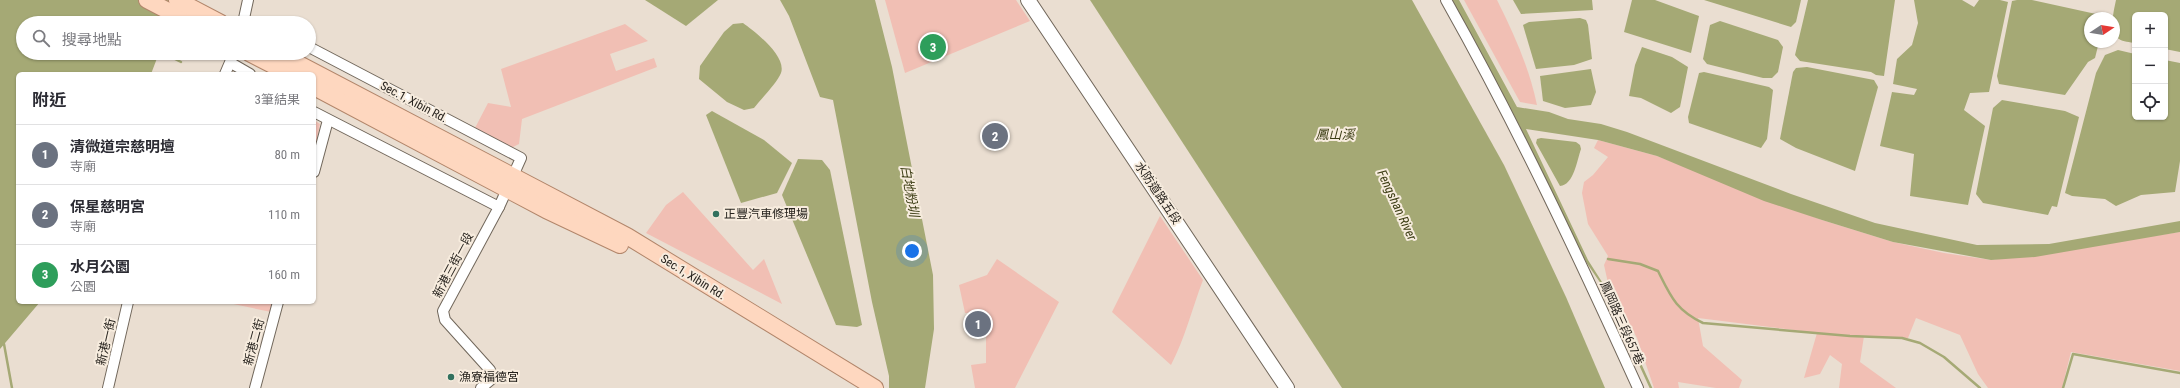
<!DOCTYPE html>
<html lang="zh-TW">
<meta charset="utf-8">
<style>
body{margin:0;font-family:"Roboto Condensed","Noto Sans TC",sans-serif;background:#f2f2f3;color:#2b2b33}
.controls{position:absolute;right:12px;top:12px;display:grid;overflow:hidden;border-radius:6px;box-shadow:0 1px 3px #0004}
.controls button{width:36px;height:36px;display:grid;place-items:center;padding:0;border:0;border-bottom:1px solid #e1e1e2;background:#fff;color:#2b2b33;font:20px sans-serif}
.compass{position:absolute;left:2084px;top:12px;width:36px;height:36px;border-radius:50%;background:#fff;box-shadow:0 1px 3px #0004;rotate:78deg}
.you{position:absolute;left:912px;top:251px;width:14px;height:14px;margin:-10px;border:3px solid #fff;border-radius:50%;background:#1a73e8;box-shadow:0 0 0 6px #1a73e833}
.badge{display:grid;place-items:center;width:26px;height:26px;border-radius:50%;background:#32715e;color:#fff;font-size:13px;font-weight:700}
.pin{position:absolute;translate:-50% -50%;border:2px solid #fff;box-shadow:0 1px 4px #0006}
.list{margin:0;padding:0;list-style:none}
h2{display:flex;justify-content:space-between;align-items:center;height:52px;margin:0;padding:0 16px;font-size:17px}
h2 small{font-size:13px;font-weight:400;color:#7c7c81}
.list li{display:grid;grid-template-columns:26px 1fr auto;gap:12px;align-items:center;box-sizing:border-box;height:60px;padding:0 16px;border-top:1px solid #e1e1e2}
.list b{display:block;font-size:15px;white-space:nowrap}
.list p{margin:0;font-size:13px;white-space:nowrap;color:#7c7c81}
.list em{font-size:13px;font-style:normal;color:#7c7c81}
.icon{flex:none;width:22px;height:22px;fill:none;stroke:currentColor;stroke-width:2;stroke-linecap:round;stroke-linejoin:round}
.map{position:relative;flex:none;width:2180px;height:388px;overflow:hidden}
.search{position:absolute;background:#fff;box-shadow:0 1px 3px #0004;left:16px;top:16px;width:300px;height:44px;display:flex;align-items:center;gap:10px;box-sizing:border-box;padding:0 14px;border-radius:22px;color:#7c7c81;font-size:15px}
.panel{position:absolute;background:#fff;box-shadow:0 1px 3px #0004;left:16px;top:72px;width:300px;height:232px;border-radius:6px}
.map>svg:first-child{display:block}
</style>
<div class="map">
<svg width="2180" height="388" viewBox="0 0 2180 388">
<rect width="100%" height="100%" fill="#eaded1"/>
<g fill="#f1bfb4">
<polygon points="885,0 1016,0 1030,21 905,73"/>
<path d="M1464 0H1497C1514 34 1529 67 1537 105L1520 102Z"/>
<polygon points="625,24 648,41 610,54 616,71 654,58 657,67 522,119 519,144 511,148 475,128 488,103 511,107 501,69"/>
<polygon points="314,120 320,124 314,156"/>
<polygon points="1598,140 1657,156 1822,220 1893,242 1944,253 1991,260 2180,232 2180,371 2071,352 2062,388 1988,388 1978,374 1960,335 1916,318 1908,338 1864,336 1860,362 1896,388 1839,388 1842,364 1830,355 1820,374 1804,378 1817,333 1698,318 1703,346 1742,380 1739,388 1716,388 1678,382 1679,388 1654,388 1637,338 1608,283 1604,265 1608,256 1588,224 1582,193 1584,182 1593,175 1608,157 1594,148"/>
<polygon points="683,192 753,270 764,259 782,304 646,233 666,205"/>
<path d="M1160 216 1203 280C1192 309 1185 338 1171 365L1112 312Z"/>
<polygon points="997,259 1059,302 1015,388 975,388 971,365 986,363 986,312 965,313 959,285 987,275"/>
<polygon points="224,302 274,302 271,312"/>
</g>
<g fill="#a5a975">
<polygon points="0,0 175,0 169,23 23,23 23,53 159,53 151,74 18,74 18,302 40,302 0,349"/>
<polygon points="645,0 718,0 686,26"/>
<polygon points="780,0 875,0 892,67 933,275 934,329 925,388 889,388 889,376 872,302 833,100 820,97 789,16"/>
<polygon points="1090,0 1412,0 1504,165 1566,297 1605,388 1342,388"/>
<polygon points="1450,0 1459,0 1517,107 1549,112 1568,119 1601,124 1627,132 1791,194 1875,223 1977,245 2049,244 2180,221 2180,232 2035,257 1991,260 1893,242 1822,220 1764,201 1657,156 1598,140 1526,129 1588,260 1609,293 1608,294 1586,262 1521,129"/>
<polygon points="1513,0 1592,0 1593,10 1521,14"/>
<polygon points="1632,0 1655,0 1699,16 1691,53 1624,32"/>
<polygon points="1704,0 1801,0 1796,22 1791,27"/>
<polygon points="1808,0 1895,0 1884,76 1876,75 1871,72 1800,61 1795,55"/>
<polygon points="1914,0 1962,0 1974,7 1979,0 2000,0 2008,2 1989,92 1970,93 1964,110 1985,126 1968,205 1910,196 1914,154 1880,146 1892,92 1914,95 1917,89 1893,84 1897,59 1912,45 1918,23"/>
<polygon points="2017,0 2032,0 2096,14 2102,18 2090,18 2090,42 2099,42 2095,58 2088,62 2065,95 1999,84 1997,76 2012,1"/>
<path d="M2116 0H2180V52L2165 49V15H2135V43C2130 42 2123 42 2119 39 2108 32 2114 10 2116 0Z"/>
<polygon points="1580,18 1586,20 1588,25 1592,59 1574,65 1536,69 1523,25 1529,22"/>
<polygon points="1720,21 1778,40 1783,47 1778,72 1772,78 1763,78 1707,64 1703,59 1710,25"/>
<path d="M743 23C754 31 787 56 781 73 777 83 761 99 754 108L744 110 727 102 699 79 700 66 724 32 733 24Z"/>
<polygon points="1642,47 1672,57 1688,67 1680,107 1671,113 1641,98 1629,96 1635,65"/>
<polygon points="2118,50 2135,54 2135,117 2165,117 2165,60 2180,63 2180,161 2175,192 2141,195 2116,206 2105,199 2072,196 2065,193 2096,73 2105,55"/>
<polygon points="1807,67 1874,80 1878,87 1855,171 1796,148 1780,139 1793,72 1796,68"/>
<polygon points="1591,69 1596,92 1591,105 1565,108 1543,101 1540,76"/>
<polygon points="1704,72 1769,87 1773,90 1767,139 1761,148 1689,123 1688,117 1699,73"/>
<polygon points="2002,100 2065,111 2079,117 2057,207 2052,206 2048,215 1983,203 1976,194 1993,108"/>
<polygon points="712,111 764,140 792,163 777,193 741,203 706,115"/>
<path d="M1541 138 1576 142 1580 145 1581 149C1577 160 1574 185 1560 186L1536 143 1537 139Z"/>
<polygon points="798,159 822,160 830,170 862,325 857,327 836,325 782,195"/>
</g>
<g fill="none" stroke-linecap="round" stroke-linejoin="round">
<g stroke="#a5a975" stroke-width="2.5">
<polyline points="163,53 181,62"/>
<path d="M1608 259 1640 264 1658 271C1671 297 1676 310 1703 323L1850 336 1902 338 1920 343 1944 357 1980 388"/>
<polyline points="1607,292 1651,388"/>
<polyline points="4,344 12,388"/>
<polyline points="2063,388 2073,354 2180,373"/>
</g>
<defs>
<g id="street">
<path d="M1446 0C1517 126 1578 256 1638 388"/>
<polyline points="243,23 248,0"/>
<polyline points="309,47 521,158 499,207 314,112"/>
<polyline points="231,63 250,74"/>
<polyline points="225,74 234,53"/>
<polyline points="314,172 328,120"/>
<polyline points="108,388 128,302"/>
<polyline points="255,388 278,302"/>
<polyline points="481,388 493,378 490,370 445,320 443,311 499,207"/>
</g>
<polyline id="secondary" points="1028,0 1287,388"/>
<g id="primary">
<polyline points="147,0 191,23"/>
<polyline points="177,0 221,23"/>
<polyline points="249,53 290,74"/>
<polyline points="278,53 627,236 875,388"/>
<polyline points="314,87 546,210 620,245"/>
</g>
</defs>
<use href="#street" stroke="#71675b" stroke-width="12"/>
<use href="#secondary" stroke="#71675b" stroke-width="16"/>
<use href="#primary" stroke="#b2866b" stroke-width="18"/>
<use href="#street" stroke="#fff" stroke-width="10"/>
<use href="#secondary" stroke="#fff" stroke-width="14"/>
<use href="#primary" stroke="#fed7bf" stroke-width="16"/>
</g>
<g fill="#32715e" stroke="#f7ecde" stroke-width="1.5">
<circle cx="716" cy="214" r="4"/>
<circle cx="451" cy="377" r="4"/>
</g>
<g text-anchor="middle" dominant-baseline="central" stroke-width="4" stroke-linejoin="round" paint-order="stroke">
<g font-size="12" fill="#27231e" stroke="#f7ecde">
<text transform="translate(414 102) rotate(28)">Sec.1, Xibin Rd.</text>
<text transform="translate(1158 193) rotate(56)">水防道路五段</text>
<text transform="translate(453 265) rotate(-62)">新港三街一段</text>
<text transform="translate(693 277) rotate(32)">Sec.1, Xibin Rd.</text>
<text transform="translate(1622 323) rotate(66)">鳳岡路三段657巷</text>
<text transform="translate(106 342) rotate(-77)">新港一街</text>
<text transform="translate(254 342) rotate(-75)">新港二街</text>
</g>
<g font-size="12" fill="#27231e" stroke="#f7ecde" text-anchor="start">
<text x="724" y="214">正豐汽車修理場</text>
<text x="459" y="377">漁寮福德宮</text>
</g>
<g font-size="13" font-style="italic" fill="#3b3c13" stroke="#f7ecde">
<text x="1335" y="134">鳳山溪</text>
<text transform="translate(910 191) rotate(80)">白地粉圳</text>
<text transform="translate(1397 205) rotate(65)">Fengshan River</text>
</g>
</g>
</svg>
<div class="controls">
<button>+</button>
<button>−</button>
<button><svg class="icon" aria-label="locate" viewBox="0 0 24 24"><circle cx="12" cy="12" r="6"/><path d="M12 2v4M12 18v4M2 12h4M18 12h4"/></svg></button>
</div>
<svg class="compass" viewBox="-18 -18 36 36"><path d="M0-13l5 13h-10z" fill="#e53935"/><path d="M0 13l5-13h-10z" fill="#7c7c81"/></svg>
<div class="you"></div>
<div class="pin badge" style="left:978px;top:324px;background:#6b7280">1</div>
<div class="pin badge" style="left:995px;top:136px;background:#6b7280">2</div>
<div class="pin badge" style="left:933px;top:47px;background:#2e9e5b">3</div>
<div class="search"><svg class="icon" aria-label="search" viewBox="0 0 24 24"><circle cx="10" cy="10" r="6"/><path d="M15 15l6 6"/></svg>搜尋地點</div>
<section class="panel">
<h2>附近<small>3筆結果</small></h2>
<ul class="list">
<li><span class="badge" style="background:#6b7280">1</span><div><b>清微道宗慈明壇</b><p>寺廟</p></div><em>80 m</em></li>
<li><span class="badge" style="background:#6b7280">2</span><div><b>保星慈明宮</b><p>寺廟</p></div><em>110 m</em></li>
<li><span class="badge" style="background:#2e9e5b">3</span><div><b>水月公園</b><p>公園</p></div><em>160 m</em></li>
</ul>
</section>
</div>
